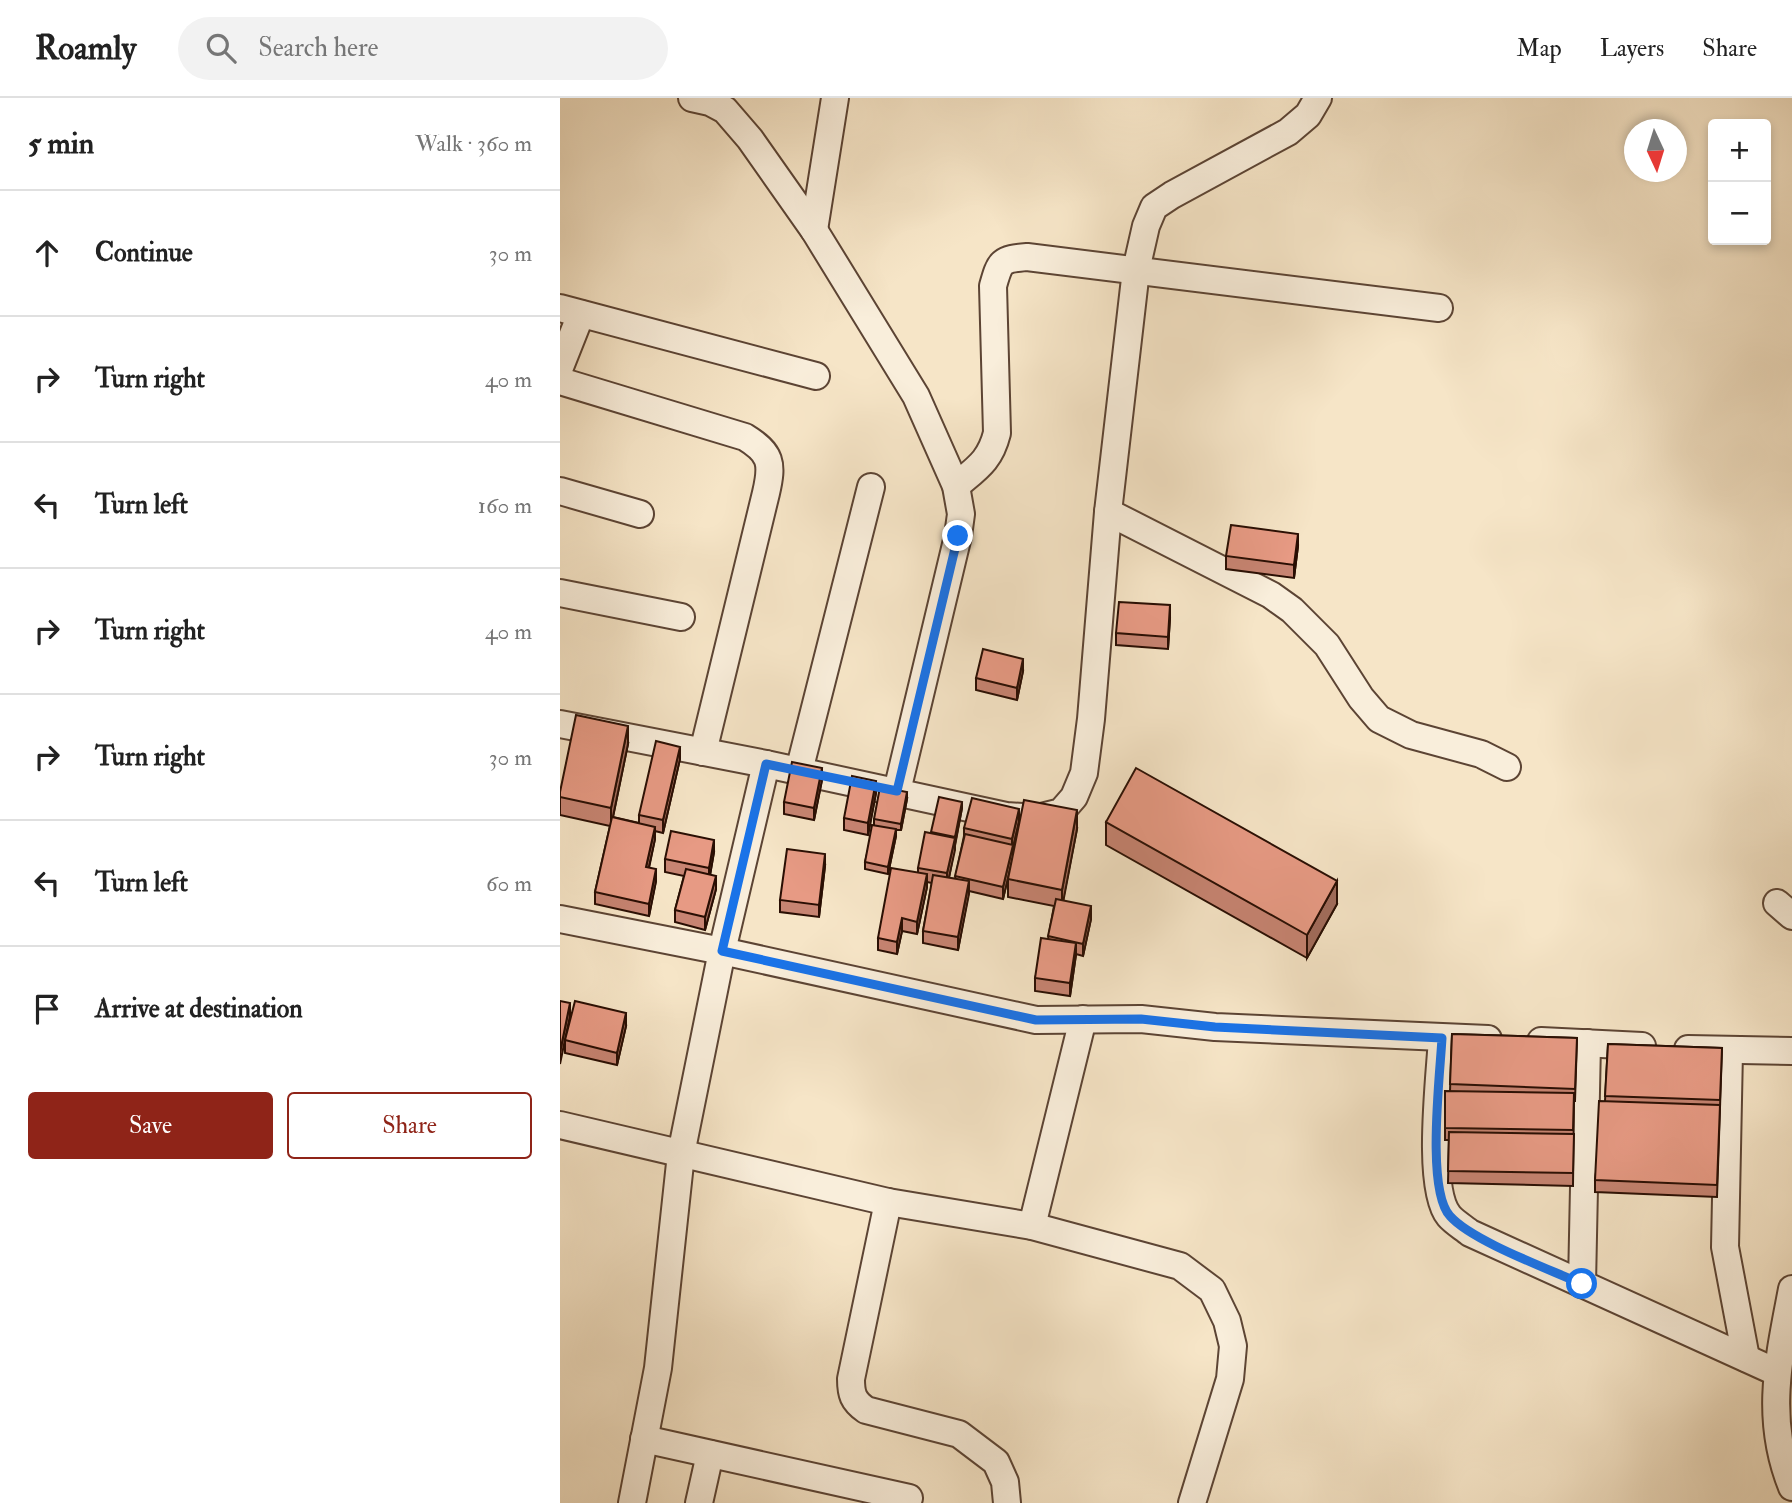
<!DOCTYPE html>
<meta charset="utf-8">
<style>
body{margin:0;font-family:"IM FELL Double Pica",serif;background:#f2f2f2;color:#222}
.controls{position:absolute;right:21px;top:21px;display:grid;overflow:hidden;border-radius:7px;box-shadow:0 4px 10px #0003}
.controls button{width:63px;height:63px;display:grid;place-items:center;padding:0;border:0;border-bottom:2px solid #e0e0e0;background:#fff;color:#222;font:35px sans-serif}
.compass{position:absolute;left:1064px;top:21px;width:63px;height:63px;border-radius:50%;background:#fff;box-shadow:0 4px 10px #0003;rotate:176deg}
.stop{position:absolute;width:21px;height:21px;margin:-16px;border:5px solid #1a73e8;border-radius:50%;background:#fff}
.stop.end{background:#1a73e8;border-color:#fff;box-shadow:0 2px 7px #0008}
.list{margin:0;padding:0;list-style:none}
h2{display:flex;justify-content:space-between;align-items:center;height:91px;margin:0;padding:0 28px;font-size:30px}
h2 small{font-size:23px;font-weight:400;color:#767676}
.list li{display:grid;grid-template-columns:46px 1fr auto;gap:21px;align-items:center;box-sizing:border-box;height:126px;padding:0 28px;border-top:2px solid #e0e0e0}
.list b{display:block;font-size:26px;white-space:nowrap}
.list em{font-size:23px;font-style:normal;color:#767676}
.actions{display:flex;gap:14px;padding:21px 28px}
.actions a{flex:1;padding:16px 0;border:2px solid #8f2418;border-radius:7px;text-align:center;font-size:24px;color:#8f2418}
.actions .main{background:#8f2418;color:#fff}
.icon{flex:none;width:38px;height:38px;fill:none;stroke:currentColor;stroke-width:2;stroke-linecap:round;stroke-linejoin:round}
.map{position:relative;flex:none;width:1232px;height:1405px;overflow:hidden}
header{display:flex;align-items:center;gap:42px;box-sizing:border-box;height:98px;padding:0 35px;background:#fff;border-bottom:2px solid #e0e0e0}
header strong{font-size:33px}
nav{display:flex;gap:38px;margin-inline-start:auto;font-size:24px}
.search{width:490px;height:63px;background:#f2f2f2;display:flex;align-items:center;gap:18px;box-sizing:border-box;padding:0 24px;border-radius:38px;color:#767676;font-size:26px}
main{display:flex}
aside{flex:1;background:#fff}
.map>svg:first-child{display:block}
</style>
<header>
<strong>Roamly</strong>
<div class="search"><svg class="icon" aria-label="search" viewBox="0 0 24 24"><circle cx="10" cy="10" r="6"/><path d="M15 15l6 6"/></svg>Search here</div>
<nav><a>Map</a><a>Layers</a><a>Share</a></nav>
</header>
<main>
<aside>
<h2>5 min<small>Walk · 360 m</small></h2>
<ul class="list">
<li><svg class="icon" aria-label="ahead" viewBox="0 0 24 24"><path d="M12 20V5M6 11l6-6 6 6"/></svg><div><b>Continue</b></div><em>30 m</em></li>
<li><svg class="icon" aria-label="right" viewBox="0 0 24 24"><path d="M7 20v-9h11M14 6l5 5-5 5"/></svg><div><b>Turn right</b></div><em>40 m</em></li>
<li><svg class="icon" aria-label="left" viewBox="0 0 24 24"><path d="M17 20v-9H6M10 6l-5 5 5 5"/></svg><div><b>Turn left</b></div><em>160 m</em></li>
<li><svg class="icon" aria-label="right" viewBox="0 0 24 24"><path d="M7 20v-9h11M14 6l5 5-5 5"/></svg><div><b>Turn right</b></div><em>40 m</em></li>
<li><svg class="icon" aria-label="right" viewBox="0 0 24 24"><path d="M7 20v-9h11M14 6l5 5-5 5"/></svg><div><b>Turn right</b></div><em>30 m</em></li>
<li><svg class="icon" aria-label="left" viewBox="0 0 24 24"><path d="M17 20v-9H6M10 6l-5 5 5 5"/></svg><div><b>Turn left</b></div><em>60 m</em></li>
<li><svg class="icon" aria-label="arrive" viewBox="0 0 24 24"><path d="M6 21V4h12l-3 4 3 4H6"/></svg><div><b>Arrive at destination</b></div></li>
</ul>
<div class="actions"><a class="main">Save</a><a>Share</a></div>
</aside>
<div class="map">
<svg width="1232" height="1405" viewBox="0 0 1232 1405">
<rect width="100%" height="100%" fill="#f6e5c7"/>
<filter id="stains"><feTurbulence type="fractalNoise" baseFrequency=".00286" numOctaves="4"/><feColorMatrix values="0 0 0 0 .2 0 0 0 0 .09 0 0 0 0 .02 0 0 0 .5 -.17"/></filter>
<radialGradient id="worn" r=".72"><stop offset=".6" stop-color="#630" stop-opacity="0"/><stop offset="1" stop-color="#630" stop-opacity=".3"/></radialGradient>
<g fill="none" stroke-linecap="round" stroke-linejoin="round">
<defs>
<g id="street">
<polyline points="132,0 150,4 165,12 190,41 254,132 356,298 396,388 401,416 398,438 337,693"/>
<polyline points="758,0 748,17 728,34 612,97 594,109 586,128 576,172 548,414 711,497 732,512 767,547 801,600 819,621 851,637 921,656 947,669"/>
<polyline points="254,132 275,0"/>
<polyline points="0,210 256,278"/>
<polyline points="0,269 21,216"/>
<path d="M0 283 185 339C211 355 213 365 206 395L143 654"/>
<path d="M396 388C417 370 430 363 437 335L433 188C440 163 441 161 467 159L879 210"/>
<polyline points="0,393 80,416"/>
<polyline points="0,495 121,519"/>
<polyline points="0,626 206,666 446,718 477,720 501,714 514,699 524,675 531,621 548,414"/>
<polyline points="239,673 311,389"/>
<polyline points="1217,805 1232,818"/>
<polyline points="0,821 162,853 476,922 581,921 655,929 928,941"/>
<path d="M882 940C880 978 866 1090 889 1118 894 1124 904 1130 910 1135L1216 1274"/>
<polyline points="981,943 1082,948"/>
<polyline points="1128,951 1232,953"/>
<polyline points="1169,953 1165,1149 1186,1260"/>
<polyline points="0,1027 328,1104 472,1128 620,1168 652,1192 667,1223 673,1248 670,1281 632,1405"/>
<path d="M328 1104 291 1281C291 1296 293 1303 306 1312L399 1336 436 1364 445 1384 447 1405"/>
<polyline points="472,1128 523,921"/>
<polyline points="1022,1186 1027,945"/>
<path d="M1232 1191C1219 1260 1204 1320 1232 1389"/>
<polyline points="84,1341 349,1400"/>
<polyline points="72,1405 98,1270 121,1056 162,853 206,666"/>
<polyline points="139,1405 150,1356"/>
</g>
</defs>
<use href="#street" stroke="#5c4434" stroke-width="30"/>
<use href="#street" stroke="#f9eedb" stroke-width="26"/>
</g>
<g fill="#c78472" stroke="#290e03" stroke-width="2">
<polygon points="738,448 734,480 666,471 666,458"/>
<polygon points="610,520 608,551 556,547 556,535"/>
<polygon points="463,573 457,602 416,592 416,580"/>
<polygon points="68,646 53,719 79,725 79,717 120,661 103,735 95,733 95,741 89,770 96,783 89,818 35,806 35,794 50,728 0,717 0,694"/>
<polygon points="262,682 254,722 224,716 224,704"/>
<polygon points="316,695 308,737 284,732 284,720"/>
<polygon points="347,701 341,732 336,732 336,738 328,776 305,771 305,764 314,727 314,721"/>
<polygon points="402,710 389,780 395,781 404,738 404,730 459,723 453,749 453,758 517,731 503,802 531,821 523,858 516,856 510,898 475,893 475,880 488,841 494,808 448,799 448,781 452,762 443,801 409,793 398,852 363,845 363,833 372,785 367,784 367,789 357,836 342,833 337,856 318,852 318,840 358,775 358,770"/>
<polygon points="546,724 777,806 747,860 546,747"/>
<polygon points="154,754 150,777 156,791 145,832 115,824 115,812 124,778 105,774 105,761"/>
<polygon points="265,768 259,819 220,814 220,802"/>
<polygon points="66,928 57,967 5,955 5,942"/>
<polygon points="892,936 1017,940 1015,1003 1014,1003 1013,1088 888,1085 889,1042 885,1042 885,1030 890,993"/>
<polygon points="1048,946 1162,950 1157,1099 1035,1094 1035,1082 1045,1003"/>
</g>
<g fill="#a26c5c" stroke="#290e03" stroke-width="2">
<polygon points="738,436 738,448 734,480 734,467"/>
<polygon points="610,507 610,520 608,551 608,539"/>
<polygon points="463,561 463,573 457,602 457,590"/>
<polygon points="68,628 68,646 51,728 51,710"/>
<polygon points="120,649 120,661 103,735 103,722"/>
<polygon points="262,670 262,682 254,722 254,710"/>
<polygon points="316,683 316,695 308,737 308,725"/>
<polygon points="347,694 347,701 341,732 341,726"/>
<polygon points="402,704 402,710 395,746 395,739"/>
<polygon points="459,711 459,723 453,749 453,759 443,801 443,789 452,751 452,741"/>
<polygon points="517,712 517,731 502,810 502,792"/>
<polygon points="95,729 95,741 86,782 86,769"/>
<polygon points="336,731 336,738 328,776 328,769"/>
<polygon points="395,740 395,752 387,788 387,775"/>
<polygon points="154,742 154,754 149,783 149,770"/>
<polygon points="265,756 265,768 259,819 259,807"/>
<polygon points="96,771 96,783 89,818 89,806"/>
<polygon points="367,776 367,789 357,836 357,824"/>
<polygon points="156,778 156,791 145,832 145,819"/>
<polygon points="409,783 409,796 398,852 398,839"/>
<polygon points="777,783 777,806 747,860 747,837"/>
<polygon points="531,808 531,821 523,858 523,846"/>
<polygon points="342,820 342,833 337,856 337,844"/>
<polygon points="516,845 516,857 510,898 510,885"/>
<polygon points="10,905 10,918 0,966 0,954"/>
<polygon points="66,915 66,928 57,967 57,955"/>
</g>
<g fill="#e79a84" stroke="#290e03" stroke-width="2">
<polygon points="671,427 738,436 734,467 666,458"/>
<polygon points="559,504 610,507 608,539 556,535"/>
<polygon points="423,551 463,561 457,590 416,580"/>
<polygon points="16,617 68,628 51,710 0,699 0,694"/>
<polygon points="96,643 120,649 103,722 79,717"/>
<polygon points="232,664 262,670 254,710 224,704"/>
<polygon points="576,670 777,783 747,837 546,724"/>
<polygon points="292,678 316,683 308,725 284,720"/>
<polygon points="320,689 347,694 341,726 314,721"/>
<polygon points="379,699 402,704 395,739 371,734"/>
<polygon points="412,700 459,711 452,741 404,730"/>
<polygon points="464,702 517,712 502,792 448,781"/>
<polygon points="52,719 95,729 86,769 96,771 89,806 35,794"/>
<polygon points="312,727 336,731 328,769 305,764"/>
<polygon points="111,733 154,742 149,770 105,761"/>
<polygon points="365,734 395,740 387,775 358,770"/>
<polygon points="405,736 453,747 443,789 395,778"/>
<polygon points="227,751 265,756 259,807 220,802"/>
<polygon points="331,770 367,776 357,824 342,820 337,844 318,840"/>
<polygon points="126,771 156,778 145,819 115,812"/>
<polygon points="373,777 409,783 398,839 363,833"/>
<polygon points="496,801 531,808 523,846 488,838"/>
<polygon points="481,840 516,845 510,885 475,880"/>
<polygon points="0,903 10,905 0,954"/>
<polygon points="15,903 66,915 57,955 5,942"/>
<polygon points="892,936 1017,940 1015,991 890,986"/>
<polygon points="1048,946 1162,950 1160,1002 1045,998"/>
<polygon points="885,993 1014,995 1013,1032 885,1030"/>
<polygon points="1039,1003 1160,1007 1157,1087 1035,1082"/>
<polygon points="889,1034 1014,1036 1013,1075 888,1073"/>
</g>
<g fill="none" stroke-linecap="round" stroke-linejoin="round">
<path stroke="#1a73e8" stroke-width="9" d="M398 438 337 693 206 666 162 853 476 922 581 921 655 929 882 940C880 977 866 1092 890 1118 912 1143 989 1171 1022 1186"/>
</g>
<rect width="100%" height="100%" filter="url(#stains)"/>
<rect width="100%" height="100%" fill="url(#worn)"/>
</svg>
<div class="controls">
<button>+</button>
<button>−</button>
</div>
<svg class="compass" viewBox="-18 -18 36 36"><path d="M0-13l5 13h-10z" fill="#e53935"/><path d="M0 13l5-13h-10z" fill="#767676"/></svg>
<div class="stop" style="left:1022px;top:1186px"></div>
<div class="stop end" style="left:398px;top:438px"></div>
</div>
</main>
